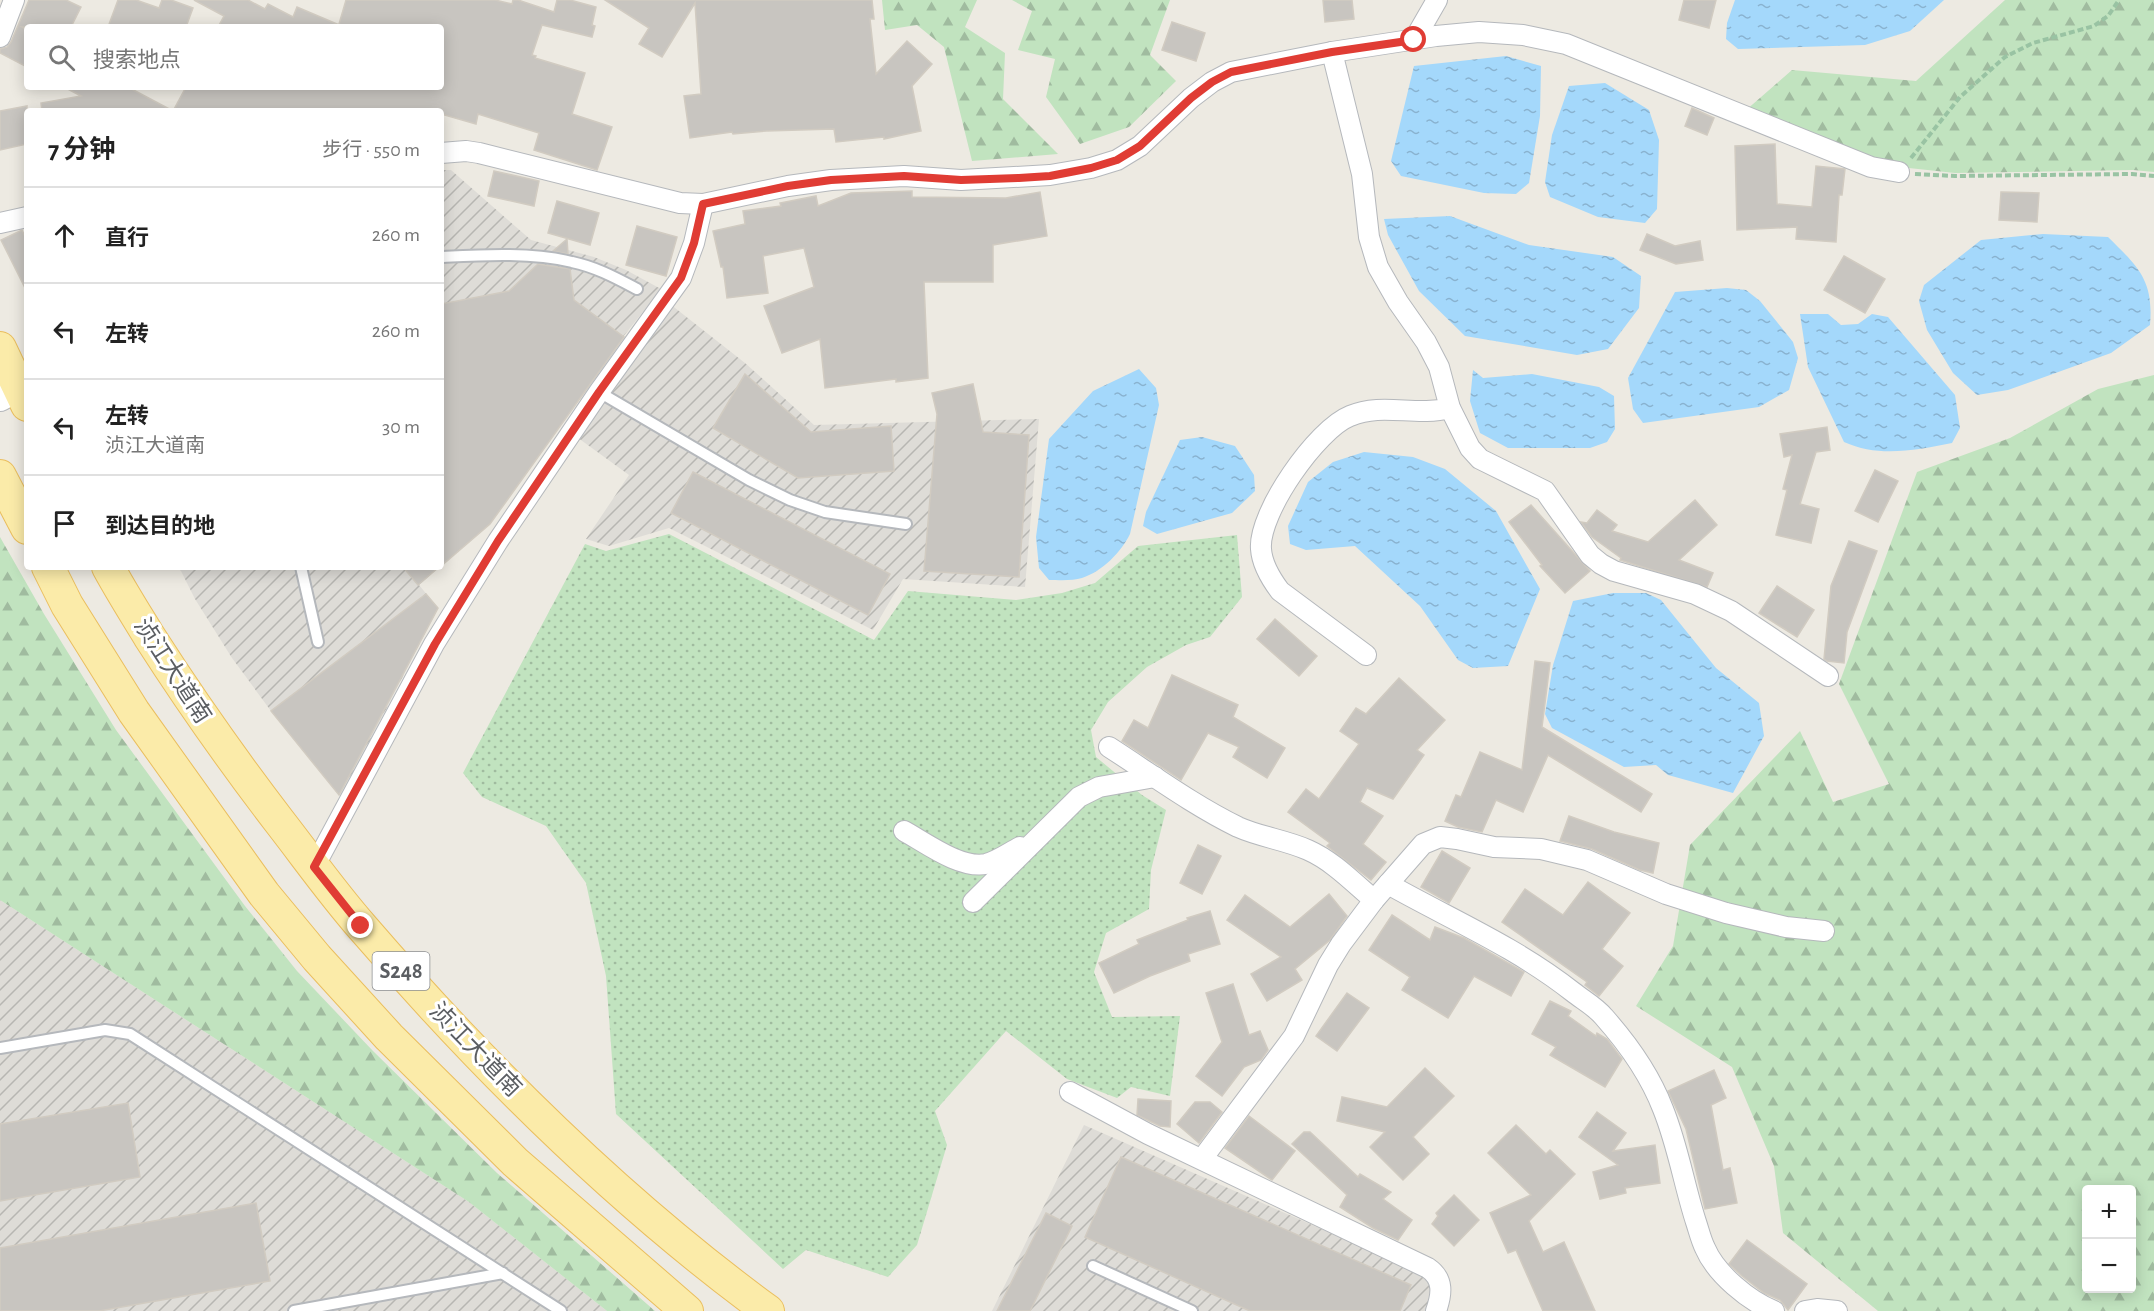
<!DOCTYPE html>
<html lang="zh">
<meta charset="utf-8">
<style>
body{margin:0;font-family:"Alegreya Sans","Noto Sans SC",sans-serif;background:#f6f6f6;color:#222}
.controls{position:absolute;right:18px;bottom:18px;display:grid;overflow:hidden;border-radius:6px;box-shadow:0 3px 15px #0003}
.controls button{width:54px;height:54px;display:grid;place-items:center;padding:0;border:0;border-bottom:2px solid #e0e0e0;background:#fff;color:#222;font:30px sans-serif}
.stop{position:absolute;width:18px;height:18px;margin:-14px;border:4px solid #e03c34;border-radius:50%;background:#fff}
.stop.end{background:#e03c34;border-color:#fff;box-shadow:0 2px 6px #0008}
.list{margin:0;padding:0;list-style:none}
h2{display:flex;justify-content:space-between;align-items:center;height:78px;margin:0;padding:0 24px;font-size:26px}
h2 small{font-size:20px;font-weight:400;color:#767676}
.list li{display:grid;grid-template-columns:39px 1fr auto;gap:18px;align-items:center;box-sizing:border-box;height:96px;padding:0 24px;border-top:2px solid #e0e0e0}
.list b{display:block;font-size:22px;white-space:nowrap}
.list p{margin:0;font-size:20px;white-space:nowrap;color:#767676}
.list em{font-size:20px;font-style:normal;color:#767676}
.icon{flex:none;width:33px;height:33px;fill:none;stroke:currentColor;stroke-width:2;stroke-linecap:round;stroke-linejoin:round}
.map{position:relative;flex:none;width:2154px;height:1311px;overflow:hidden}
.search{position:absolute;background:#fff;box-shadow:0 3px 15px #0003;left:24px;top:24px;width:420px;height:66px;display:flex;align-items:center;gap:15px;box-sizing:border-box;padding:0 21px;border-radius:6px;color:#767676;font-size:22px}
.panel{position:absolute;background:#fff;box-shadow:0 3px 15px #0003;left:24px;top:108px;width:420px;height:462px;border-radius:6px}
.map>svg:first-child{display:block}
</style>
<div class="map">
<svg width="2154" height="1311" viewBox="0 0 2154 1311">
<defs>
<pattern id="industrial-furrows" width="10" height="10" patternUnits="userSpaceOnUse" patternTransform="scale(1.5)"><rect width="10" height="10" fill="#dedcd7"/><path d="M-1 1l2-2M0 10L10 0M9 11l2-2" fill="none" stroke="#b7b6b2"/></pattern>
<pattern id="grass-dots" width="8" height="8" patternUnits="userSpaceOnUse" patternTransform="scale(1.5)"><rect width="8" height="8" fill="#c1e3bf"/><path d="M2 2h.1M6 6h.1" fill="none" stroke="#a0bb9f" stroke-width="1.8" stroke-linecap="round"/></pattern>
<pattern id="forest-firs" width="22" height="20" patternUnits="userSpaceOnUse" patternTransform="scale(1.5)"><rect width="22" height="20" fill="#c1e3bf"/><path d="M5 1l3.5 6h-7zM16 11l3.5 6h-7z" fill="#a0bb9f"/></pattern>
<pattern id="water-ripples" width="26" height="14" patternUnits="userSpaceOnUse" patternTransform="scale(1.5)"><rect width="26" height="14" fill="#a4d8fb"/><path d="M2 4q2-2 4 0t4 0M15 11q2-2 4 0t4 0" fill="none" stroke="#89b2cf"/></pattern>
</defs>
<rect width="100%" height="100%" fill="#edeae2"/>
<g fill="url(#industrial-furrows)">
<polygon points="441,170 451,170 531,240 594,257 626,270 661,289 441,566"/>
<polygon points="670,304 745,363 814,425 1039,419 1025,587 903,579 873,630 669,528 609,546 586,539 629,475 574,435"/>
<polygon points="179,567 439,567 419,585 438,608 341,797 271,711 232,658 195,599"/>
<polygon points="0,900 469,1202 607,1311 0,1311"/>
<polygon points="1084,1125 1415,1270 1427,1276 1433,1288 1427,1311 992,1311"/>
</g>
<polygon fill="url(#grass-dots)" points="669,534 874,640 908,591 1016,600 1062,593 1095,583 1138,546 1237,535 1242,597 1210,637 1186,645 1147,667 1108,702 1091,730 1096,757 1142,795 1166,810 1151,870 1149,909 1106,933 1094,972 1112,1017 1180,1016 1170,1096 1131,1087 1117,1098 1067,1079 1006,1031 935,1111 947,1145 917,1245 888,1277 806,1250 783,1269 616,1114 606,976 586,883 546,826 482,797 463,773 585,544 606,551"/>
<g fill="url(#forest-firs)" fill-rule="evenodd">
<polygon points="882,0 977,0 965,27 1005,53 1003,99 1058,154 972,161 944,47 917,25 885,30"/>
<polygon points="1012,0 1170,0 1150,55 1176,81 1129,127 1080,144 1046,97 1055,59 1018,50 1032,11"/>
<polygon points="2005,0 2154,0 2154,172 2133,170 1955,173 1872,164 1745,111 1792,70 1916,81"/>
<path d="M2154 375V1311H1878L1783 1233 1774 1166 1732 1067 1636 1006 1673 946 1690 845 1800 731 1833 802 1889 784 1839 684 1917 472 2010 438 2098 389ZM2086 1190H2132V1288H2086Z"/>
<polygon points="0,537 44,614 116,730 245,906 297,971 373,1051 497,1173 655,1311 607,1311 469,1202 0,900"/>
</g>
<g fill="url(#water-ripples)">
<polygon points="1735,0 1944,0 1910,31 1865,45 1738,49 1726,39 1727,23"/>
<polygon points="1506,56 1541,66 1540,116 1529,183 1516,194 1484,193 1401,176 1391,161 1414,66"/>
<polygon points="1605,83 1649,110 1659,140 1657,209 1645,223 1598,217 1550,197 1545,182 1552,135 1569,86"/>
<polygon points="1450,216 1529,245 1613,257 1641,276 1639,308 1608,349 1577,355 1465,336 1419,291 1388,235 1384,219"/>
<path d="M2043 234 2108 237C2137 266 2154 279 2150 325L2111 353 2008 390 1977 395 1953 373 1927 330 1919 301 1924 285 1981 240Z"/>
<polygon points="1727,288 1746,290 1760,301 1793,342 1798,358 1789,390 1759,407 1643,423 1633,409 1628,378 1675,292"/>
<path d="M1800 314H1828L1841 325 1858 324 1872 314 1888 317 1955 395 1960 428 1952 443C1916 450 1879 458 1844 442L1808 367Z"/>
<path d="M1139 369 1156 388 1159 405 1130 534C1121 552 1103 571 1082 578 1073 581 1059 580 1049 580L1039 568 1036 537 1049 439 1093 391Z"/>
<polygon points="1473,370 1483,378 1532,374 1599,387 1614,396 1615,429 1607,442 1590,448 1508,448 1480,433 1470,401"/>
<polygon points="1202,437 1235,446 1254,475 1255,491 1232,513 1157,534 1143,526 1146,512 1180,440"/>
<polygon points="1364,452 1413,457 1445,469 1496,511 1540,589 1508,666 1473,668 1458,660 1420,606 1355,546 1306,550 1290,544 1288,526 1308,482 1333,462"/>
<polygon points="1613,593 1646,593 1661,600 1716,668 1759,703 1764,736 1733,793 1668,775 1656,765 1624,767 1552,728 1545,714 1553,665 1573,601"/>
</g>
<g fill="#c8c5c0" stroke="#d1cbc1" stroke-width="1.5">
<polygon points="29,0 66,0 81,7 71,27 22,27 27,30 27,67 0,53 0,49 7,47 11,42"/>
<polygon points="118,0 136,0 159,8 162,0 171,0 193,8 186,27 108,27"/>
<polygon points="194,0 248,0 265,9 268,4 293,17 297,7 344,27 218,27 224,16"/>
<polygon points="346,0 495,0 512,4 513,0 518,0 554,12 557,0 570,0 596,7 592,25 595,26 592,37 542,25 532,55 536,56 535,58 585,73 572,114 612,127 597,170 534,150 539,133 478,114 476,124 441,114 441,111 42,111 41,103 81,96 64,87 128,87 173,111 186,87 441,87 441,27 347,27 339,24"/>
<polygon points="605,0 872,0 874,19 870,19 876,74 907,41 932,64 912,86 921,131 884,139 884,137 836,142 834,129 766,131 733,134 732,132 690,138 684,96 701,94 695,3 662,57 639,44 649,28"/>
<polygon points="1323,0 1352,0 1354,19 1325,22"/>
<polygon points="1684,0 1716,0 1709,28 1679,20"/>
<polygon points="1172,22 1205,33 1196,61 1162,50"/>
<polygon points="27,106 27,144 0,150 0,111"/>
<polygon points="1692,108 1714,118 1707,135 1685,126"/>
<polygon points="1775,144 1777,204 1812,207 1816,166 1845,169 1842,195 1839,195 1836,242 1796,239 1797,227 1737,230 1735,146"/>
<polygon points="494,171 539,181 534,206 488,196"/>
<polygon points="912,191 912,197 1006,198 1040,192 1047,236 993,245 993,282 924,282 928,378 896,382 896,379 825,388 820,339 782,353 764,306 814,287 804,248 763,256 768,293 727,298 723,267 721,267 713,231 745,224 743,211 781,206 780,203 816,196 818,206 851,193"/>
<polygon points="2001,192 2039,193 2037,222 1999,220"/>
<polygon points="557,201 599,213 590,245 548,233"/>
<polygon points="637,226 677,237 666,276 626,265"/>
<polygon points="22,230 27,241 27,292 1,240"/>
<polygon points="1647,234 1675,246 1700,241 1703,260 1676,264 1640,250"/>
<polygon points="567,239 568,254 553,251"/>
<polygon points="1844,256 1885,279 1865,313 1824,290"/>
<polygon points="538,264 570,269 574,300 624,337 490,524 441,566 441,304 509,291"/>
<polygon points="745,374 811,432 891,426 894,471 798,478 713,428"/>
<polygon points="973,384 983,432 1029,435 1019,577 924,571 937,414 932,393"/>
<polygon points="1827,427 1830,450 1816,452 1800,504 1819,509 1811,543 1776,535 1787,490 1783,489 1792,455 1784,457 1780,434"/>
<polygon points="1875,470 1898,481 1878,522 1855,511"/>
<polygon points="693,472 890,574 868,615 671,513"/>
<polygon points="1695,500 1717,525 1679,560 1713,573 1707,587 1620,560 1621,558 1592,537 1581,522 1587,523 1597,510 1617,525 1612,531 1648,542"/>
<polygon points="1531,505 1590,571 1565,593 1540,566 1542,565 1509,522"/>
<polygon points="1849,541 1877,551 1847,632 1844,663 1827,661 1824,659 1831,586"/>
<polygon points="403,567 439,567 418,585"/>
<polygon points="1777,586 1814,610 1797,637 1759,613"/>
<polygon points="426,594 438,608 339,795 271,711"/>
<polygon points="1275,619 1317,656 1299,676 1257,639"/>
<polygon points="1535,661 1550,663 1542,727 1652,794 1641,812 1548,755 1523,812 1496,800 1482,832 1458,827 1445,821 1456,795 1461,797 1480,752 1522,770"/>
<polygon points="1172,675 1238,705 1233,717 1285,748 1267,778 1233,757 1239,747 1208,733 1181,780 1122,741 1134,720 1148,728"/>
<polygon points="1399,678 1445,720 1417,750 1424,755 1393,799 1367,788 1360,802 1383,816 1363,844 1386,862 1371,880 1327,846 1330,843 1288,812 1306,789 1319,799 1359,744 1340,731 1356,708 1366,714"/>
<polygon points="1569,816 1614,832 1659,843 1653,873 1640,870 1592,849 1560,841"/>
<polygon points="1198,845 1221,856 1202,894 1180,883"/>
<polygon points="1442,851 1470,868 1449,903 1421,887"/>
<polygon points="1588,882 1630,913 1602,949 1623,966 1599,996 1585,985 1587,982 1502,922 1525,889 1563,915"/>
<polygon points="1329,894 1347,916 1330,940 1295,969 1302,980 1267,1001 1251,974 1281,957 1227,920 1245,895 1290,927"/>
<polygon points="1210,911 1220,944 1188,954 1190,961 1150,976 1114,993 1099,963 1139,944 1137,940 1188,920 1187,918"/>
<polygon points="1392,915 1430,940 1435,927 1464,938 1524,972 1511,996 1474,976 1448,1018 1402,990 1410,977 1369,950"/>
<polygon points="1233,984 1249,1035 1260,1031 1268,1050 1261,1060 1244,1067 1222,1096 1196,1076 1222,1042 1206,993"/>
<polygon points="1347,993 1369,1008 1337,1051 1316,1036"/>
<polygon points="1550,1001 1571,1011 1568,1016 1596,1036 1597,1033 1607,1039 1622,1059 1605,1087 1550,1055 1556,1047 1532,1034"/>
<polygon points="1425,1068 1454,1096 1413,1137 1429,1154 1403,1180 1370,1147 1385,1132 1337,1121 1342,1097 1387,1107"/>
<polygon points="1714,1070 1726,1098 1711,1105 1723,1170 1730,1168 1737,1203 1705,1209 1686,1129 1668,1091"/>
<polygon points="1138,1099 1171,1101 1170,1127 1160,1126 1137,1115"/>
<polygon points="1195,1102 1210,1102 1222,1112 1199,1143 1177,1124"/>
<polygon points="128,1103 140,1177 0,1201 0,1124"/>
<polygon points="1597,1112 1626,1133 1613,1151 1655,1145 1660,1183 1625,1188 1626,1193 1600,1199 1593,1172 1618,1165 1579,1137"/>
<polygon points="1249,1116 1295,1151 1272,1180 1225,1148"/>
<polygon points="1516,1125 1546,1154 1550,1150 1575,1174 1529,1221 1543,1252 1564,1242 1595,1311 1543,1311 1516,1250 1508,1253 1490,1213 1531,1195 1488,1153"/>
<polygon points="1304,1132 1310,1132 1358,1177 1360,1174 1391,1192 1383,1199 1412,1220 1398,1240 1373,1228 1340,1207 1347,1195 1292,1144"/>
<polygon points="1121,1157 1411,1285 1400,1311 1250,1311 1085,1237"/>
<polygon points="1454,1195 1479,1220 1454,1246 1432,1224 1438,1216 1436,1213"/>
<polygon points="256,1203 270,1281 99,1311 0,1311 0,1248"/>
<polygon points="1046,1213 1072,1226 1030,1311 997,1311"/>
<polygon points="1747,1240 1807,1284 1788,1310 1780,1300 1764,1293 1742,1276 1729,1264"/>
</g>
<g fill="none" stroke-linecap="round" stroke-linejoin="round">
<defs>
<g id="service">
<path d="M441 257C482 255 532 252 572 262 596 267 616 278 637 289"/>
<polyline points="599,392 749,480 790,500 825,512 906,524"/>
<polyline points="301,567 318,642"/>
<polyline points="0,1048 105,1030 130,1034 561,1311"/>
<polyline points="1093,1266 1192,1311"/>
<polyline points="294,1311 503,1273"/>
</g>
<g id="minor">
<polyline points="0,37 14,0"/>
<polyline points="1414,40 1437,0"/>
<polyline points="1332,52 1362,174 1369,237 1378,267 1398,302 1426,342 1439,367 1450,408 1470,448 1480,459 1545,491 1590,555 1601,564 1614,571 1695,594 1731,611 1828,676"/>
<polyline points="441,153 466,151 479,153 680,203 703,204 788,186 831,180 904,176 961,180 1050,175 1091,168 1117,160 1140,146 1191,98 1212,82 1231,72 1332,52 1436,36 1479,32 1523,35 1566,44 1871,167 1899,172"/>
<polyline points="0,223 27,217"/>
<path d="M1366 655 1280 591C1271 579 1262 565 1261 549 1258 513 1317 429 1350 416 1383 402 1415 417 1450 408"/>
<path d="M1109 747C1151 774 1193 805 1238 827 1260 837 1286 840 1308 850 1333 861 1354 883 1374 900"/>
<path d="M904 831C926 843 960 869 986 864 998 861 1010 852 1020 847"/>
<polyline points="314,867 434,644 498,541 599,392 681,278 694,243 703,204"/>
<path d="M1388 884C1450 919 1516 947 1573 992 1583 1000 1596 1007 1604 1017 1628 1044 1650 1075 1663 1109 1678 1146 1684 1185 1696 1222 1699 1231 1701 1240 1705 1248 1716 1274 1749 1301 1774 1311"/>
<polyline points="973,902 1079,797 1099,787 1155,777"/>
<path d="M1070 1092 1148 1134 1428 1268C1444 1279 1442 1294 1436 1311"/>
<polyline points="1202,1159 1294,1036 1328,965 1341,944 1374,900 1423,844 1440,837 1457,839 1494,847 1541,849 1587,860 1666,894 1726,913 1786,927 1824,931"/>
<polyline points="1805,1311 1817,1309 1837,1311"/>
</g>
<polyline id="tertiary" points="0,398 19,388"/>
<g id="primary">
<polyline points="0,348 27,405"/>
<polyline points="0,476 27,528"/>
<polyline points="48,567 67,605 134,712 264,894 317,958 389,1037 515,1162 687,1311"/>
<path d="M108 567C121 591 135 613 149 636 190 700 233 761 279 821 307 857 333 894 363 928 483 1067 619 1202 768 1311"/>
</g>
</defs>
<use href="#service" stroke="#b5b8bc" stroke-width="14"/>
<use href="#minor" stroke="#b5b8bc" stroke-width="22"/>
<use href="#tertiary" stroke="#b5b8bc" stroke-width="28"/>
<use href="#primary" stroke="#eabe5e" stroke-width="34"/>
<g stroke="#99c3a3" stroke-width="4" stroke-dasharray="6 3" stroke-linecap="butt">
<polyline points="1911,158 1960,97 2005,57 2033,43 2094,26 2108,16 2119,0"/>
<polyline points="1915,174 1955,176 2132,174 2154,176"/>
</g>
<use href="#service" stroke="#fff" stroke-width="10"/>
<use href="#minor" stroke="#fff" stroke-width="20"/>
<use href="#tertiary" stroke="#fff" stroke-width="26"/>
<use href="#primary" stroke="#fbeba9" stroke-width="32"/>
</g>
<g fill="none" stroke-linecap="round" stroke-linejoin="round">
<polyline stroke="#e03c34" stroke-width="8" points="361,926 314,867 435,644 498,541 599,392 681,278 694,243 703,204 788,186 831,180 904,176 961,180 1019,178 1050,176 1091,168 1117,160 1140,146 1191,98 1212,82 1231,72 1332,52 1414,40"/>
</g>
<g text-anchor="middle" dominant-baseline="central" stroke-width="6" stroke-linejoin="round" paint-order="stroke">
<rect fill="#fff" stroke="#8c8e91" stroke-width="1.5" x="372.5" y="952" width="57" height="38" rx="4.5"/>
<g font-size="22" font-weight="bold" fill="#5b5e62">
<text x="401" y="971">S248</text>
</g>
<g font-size="24" fill="#5b5e62" stroke="#fff">
<text transform="translate(172 671) rotate(57)">浈江大道南</text>
<text transform="translate(475 1050) rotate(46)">浈江大道南</text>
</g>
</g>
</svg>
<div class="controls">
<button>+</button>
<button>−</button>
</div>
<div class="stop" style="left:1414px;top:40px"></div>
<div class="stop end" style="left:361px;top:926px"></div>
<div class="search"><svg class="icon" aria-label="search" viewBox="0 0 24 24"><circle cx="10" cy="10" r="6"/><path d="M15 15l6 6"/></svg>搜索地点</div>
<section class="panel">
<h2>7 分钟<small>步行 · 550 m</small></h2>
<ul class="list">
<li><svg class="icon" aria-label="ahead" viewBox="0 0 24 24"><path d="M12 20V5M6 11l6-6 6 6"/></svg><div><b>直行</b></div><em>260 m</em></li>
<li><svg class="icon" aria-label="left" viewBox="0 0 24 24"><path d="M17 20v-9H6M10 6l-5 5 5 5"/></svg><div><b>左转</b></div><em>260 m</em></li>
<li><svg class="icon" aria-label="left" viewBox="0 0 24 24"><path d="M17 20v-9H6M10 6l-5 5 5 5"/></svg><div><b>左转</b><p>浈江大道南</p></div><em>30 m</em></li>
<li><svg class="icon" aria-label="arrive" viewBox="0 0 24 24"><path d="M6 21V4h12l-3 4 3 4H6"/></svg><div><b>到达目的地</b></div></li>
</ul>
</section>
</div>
